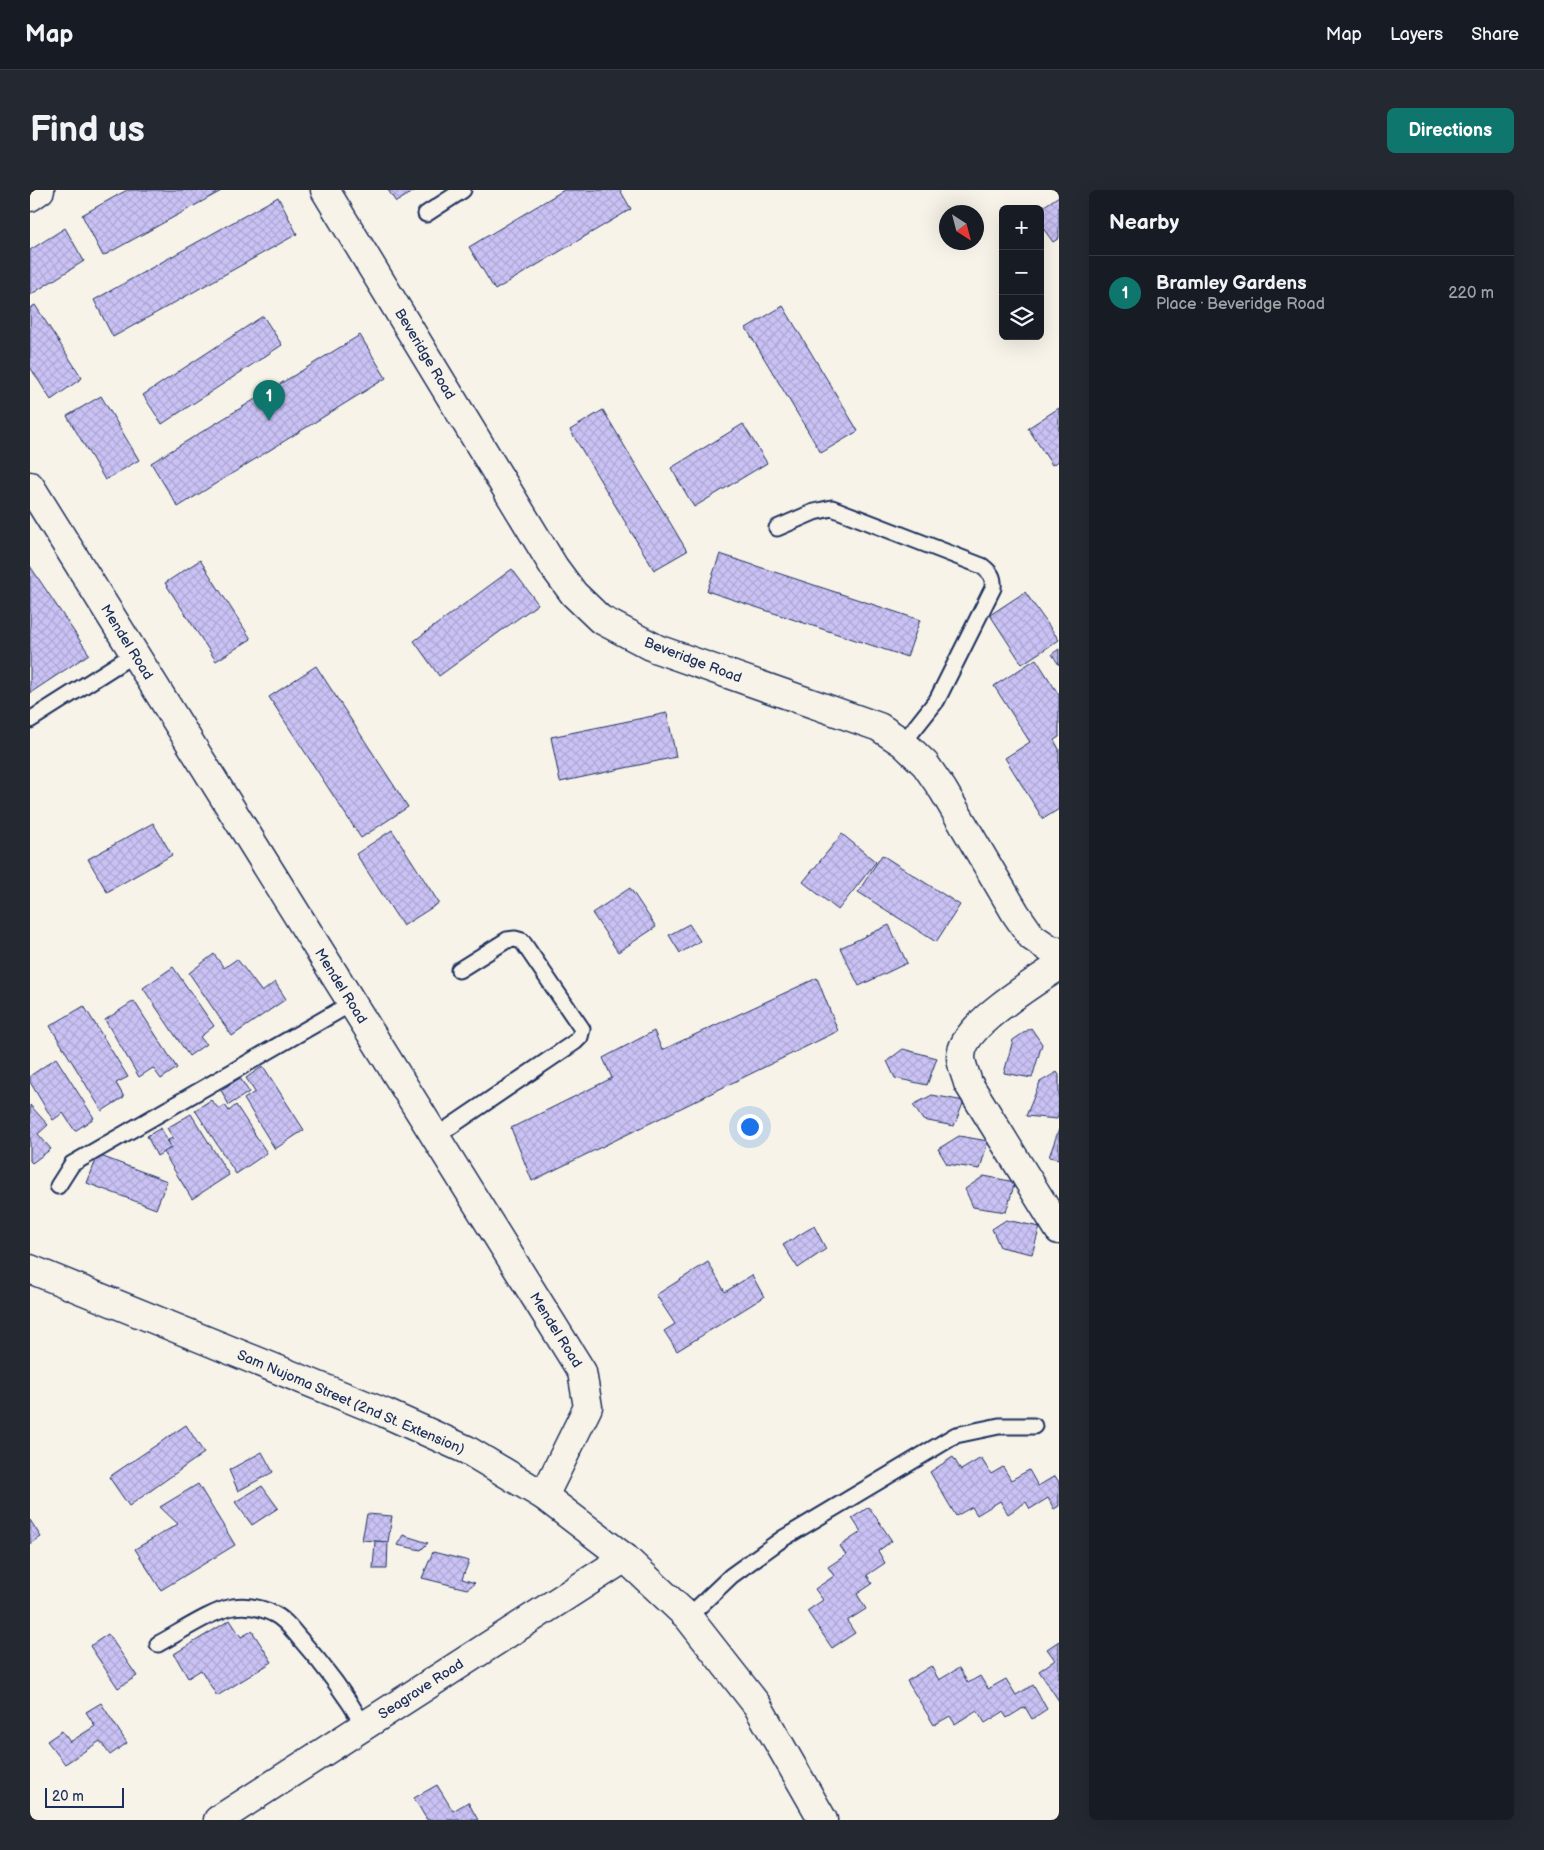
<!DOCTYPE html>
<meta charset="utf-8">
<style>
body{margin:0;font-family:"Balsamiq Sans",sans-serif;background:#242831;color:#f1f3f6}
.controls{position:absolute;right:15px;top:15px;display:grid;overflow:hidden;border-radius:8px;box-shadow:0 5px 20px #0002}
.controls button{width:45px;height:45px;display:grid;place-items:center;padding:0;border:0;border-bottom:1px solid #363941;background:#171b24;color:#f1f3f6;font:25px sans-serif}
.compass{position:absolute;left:909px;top:15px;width:45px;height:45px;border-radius:50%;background:#171b24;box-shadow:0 5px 20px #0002;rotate:144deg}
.scale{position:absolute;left:15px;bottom:12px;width:79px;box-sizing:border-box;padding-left:5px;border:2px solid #1b2f5e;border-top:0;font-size:14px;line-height:18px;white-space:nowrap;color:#1b2f5e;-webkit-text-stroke:4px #f7f3e8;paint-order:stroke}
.you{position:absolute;left:719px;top:936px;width:18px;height:18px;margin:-12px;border:4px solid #fff;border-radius:50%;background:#1a73e8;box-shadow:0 0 0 8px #1a73e833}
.badge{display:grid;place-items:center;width:32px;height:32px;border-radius:50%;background:#0f766e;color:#fff;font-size:16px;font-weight:700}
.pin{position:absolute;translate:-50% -41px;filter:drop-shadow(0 1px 2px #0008)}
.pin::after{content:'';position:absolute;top:26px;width:18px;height:15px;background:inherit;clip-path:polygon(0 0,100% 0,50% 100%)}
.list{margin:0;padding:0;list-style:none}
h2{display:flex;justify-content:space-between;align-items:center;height:65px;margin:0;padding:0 20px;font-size:21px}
h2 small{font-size:16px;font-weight:400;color:#9ea1a6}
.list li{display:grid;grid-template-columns:32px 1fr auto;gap:15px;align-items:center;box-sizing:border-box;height:75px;padding:0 20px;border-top:1px solid #363941}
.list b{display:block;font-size:19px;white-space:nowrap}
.list p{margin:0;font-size:16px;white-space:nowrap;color:#9ea1a6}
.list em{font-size:16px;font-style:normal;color:#9ea1a6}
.icon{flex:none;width:28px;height:28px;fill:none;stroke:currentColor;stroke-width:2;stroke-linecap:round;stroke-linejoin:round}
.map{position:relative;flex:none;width:1029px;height:1630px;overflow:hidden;border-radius:8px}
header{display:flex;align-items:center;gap:30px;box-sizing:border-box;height:70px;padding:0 25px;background:#171b24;border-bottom:1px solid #363941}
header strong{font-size:24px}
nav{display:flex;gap:28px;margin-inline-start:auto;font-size:18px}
.intro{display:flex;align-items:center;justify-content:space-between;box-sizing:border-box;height:120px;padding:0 30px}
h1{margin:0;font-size:35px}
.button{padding:12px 22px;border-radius:8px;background:#0f766e;color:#fff;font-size:18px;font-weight:700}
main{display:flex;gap:30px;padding:0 30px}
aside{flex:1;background:#171b24;border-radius:8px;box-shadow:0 5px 20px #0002}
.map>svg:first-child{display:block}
</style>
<header>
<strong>Map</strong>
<nav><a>Map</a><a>Layers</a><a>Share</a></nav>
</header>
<div class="intro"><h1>Find us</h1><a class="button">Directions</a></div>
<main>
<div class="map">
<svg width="1029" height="1630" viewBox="0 0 1029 1630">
<defs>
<pattern id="building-cross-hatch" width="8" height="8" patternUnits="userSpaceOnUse" patternTransform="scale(1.25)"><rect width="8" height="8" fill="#cac2f4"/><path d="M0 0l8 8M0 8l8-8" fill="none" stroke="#ada7d4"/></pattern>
</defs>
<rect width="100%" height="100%" fill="#f7f3e8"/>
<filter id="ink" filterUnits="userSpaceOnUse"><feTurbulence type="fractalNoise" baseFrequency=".02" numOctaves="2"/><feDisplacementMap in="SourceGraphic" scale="10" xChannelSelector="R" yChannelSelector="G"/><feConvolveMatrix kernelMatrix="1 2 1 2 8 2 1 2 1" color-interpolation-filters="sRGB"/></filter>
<g filter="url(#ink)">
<g fill="url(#building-cross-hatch)" stroke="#1b2f5e">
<polygon points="97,0 193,0 73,66 52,25"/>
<polygon points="358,0 386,0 366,12"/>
<polygon points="534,0 590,0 601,19 465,100 439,57"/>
<polygon points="1029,6 1029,48 1023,52 1010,34 1010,19"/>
<polygon points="248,7 267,44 83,147 64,110"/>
<polygon points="35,38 54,71 0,105 0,60"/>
<polygon points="5,115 52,188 21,210 0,177 0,118"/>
<polygon points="753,116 828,241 791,263 716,138"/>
<polygon points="233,126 252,155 132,234 113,205"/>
<polygon points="330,145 356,188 148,317 121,273"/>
<polygon points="71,206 109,270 75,290 37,226"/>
<polygon points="1029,218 1029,271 1022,275 998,238"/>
<polygon points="573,220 657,361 624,380 540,240"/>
<polygon points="713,234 737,273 664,317 641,278"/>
<polygon points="690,364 890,430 877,467 677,401"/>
<polygon points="170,370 221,449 186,471 135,393"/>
<polygon points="0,376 59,464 0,503"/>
<polygon points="482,379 508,414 409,486 384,451"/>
<polygon points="995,402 1029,450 992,474 960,425"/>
<polygon points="1029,459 1029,475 1022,464"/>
<polygon points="1006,469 1029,505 1029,547 1024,550 1029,559 1029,619 1013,629 975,568 1000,552 964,496"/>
<polygon points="286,476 378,617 331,648 239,507"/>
<polygon points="637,523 646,567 530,592 521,547"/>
<polygon points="123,633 142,665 77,702 58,669"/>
<polygon points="362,640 409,713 373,736 326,664"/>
<polygon points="812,644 846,672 808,720 773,692"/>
<polygon points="852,665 930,715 906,752 828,702"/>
<polygon points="600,698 626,737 588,762 562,723"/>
<polygon points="659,734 670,751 650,763 639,745"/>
<polygon points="859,735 877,773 829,796 810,758"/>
<polygon points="184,764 194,778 207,769 232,802 245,792 256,809 202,846 159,783"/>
<polygon points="143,777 184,836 170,847 176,854 159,866 113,798"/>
<polygon points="787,788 808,841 502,991 481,938 582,888 573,868 624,841 632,860"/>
<polygon points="104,811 147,878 131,889 123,878 109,887 75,830"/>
<polygon points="54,816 98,887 86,893 94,907 72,921 20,836"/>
<polygon points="1001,838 1012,854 1002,888 974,883 983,850"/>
<polygon points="873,859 907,868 897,895 865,888 857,871"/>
<polygon points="26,868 64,928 45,941 33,923 23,930 0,892 0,886"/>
<polygon points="233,876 274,940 245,959 214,909 225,902 216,888"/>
<polygon points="1027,882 1029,885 1029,921 1027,929 996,926 1010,892"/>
<polygon points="210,888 219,902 199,915 191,900"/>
<polygon points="902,905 934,911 924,936 893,930 883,915"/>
<polygon points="181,910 189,919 195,915 199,921 206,915 237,963 206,984 165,920"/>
<polygon points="0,915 18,935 8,944 21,959 2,973 0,971"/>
<polygon points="161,924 199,985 162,1009 133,962 141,958 138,950 143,948 137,938"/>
<polygon points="131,938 141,958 127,966 117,946"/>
<polygon points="1029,939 1029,969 1019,967"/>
<polygon points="929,946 958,951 950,979 917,974 908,959"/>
<polygon points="68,965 137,991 126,1019 57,993"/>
<polygon points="954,986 985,992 976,1022 943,1017 935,999"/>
<polygon points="976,1030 1010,1037 1002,1064 970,1057 962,1039"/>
<polygon points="784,1036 796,1059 768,1078 753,1055"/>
<polygon points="678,1072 695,1102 722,1085 734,1107 647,1161 634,1141 645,1134 626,1105"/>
<polygon points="156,1235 174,1263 99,1316 79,1287"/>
<polygon points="232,1262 243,1282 208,1301 199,1280"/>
<polygon points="923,1267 931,1280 951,1268 961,1284 973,1277 981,1290 999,1280 1008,1296 1025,1286 1029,1292 1029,1316 1024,1319 1018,1308 1000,1319 996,1312 978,1324 970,1311 947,1325 942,1317 926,1326 900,1282"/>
<polygon points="168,1294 205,1355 131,1400 105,1359 148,1334 130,1317"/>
<polygon points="232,1296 248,1318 222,1335 205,1312"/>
<polygon points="839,1317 862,1351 848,1361 855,1373 837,1385 842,1394 827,1404 836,1419 817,1431 825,1443 802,1458 777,1421 793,1410 785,1399 804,1386 798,1377 816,1365 810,1356 831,1342 822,1328"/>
<polygon points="337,1324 362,1326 358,1352 332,1350"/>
<polygon points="0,1330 11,1347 0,1354"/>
<polygon points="373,1345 398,1353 391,1360 367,1355"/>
<polygon points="345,1351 358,1352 357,1379 343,1379"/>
<polygon points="403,1362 439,1371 432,1389 445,1393 437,1399 392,1388"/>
<polygon points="200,1430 211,1447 222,1441 242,1472 187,1506 171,1480 158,1488 144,1464"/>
<polygon points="78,1444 107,1486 88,1498 60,1456"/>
<polygon points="1029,1451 1029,1511 1009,1481 1025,1470 1017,1459"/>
<polygon points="901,1476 909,1490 929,1478 938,1493 950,1486 958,1499 976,1489 986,1505 1003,1495 1017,1519 1002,1529 995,1517 977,1528 973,1522 955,1533 947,1520 925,1534 920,1526 904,1535 877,1491"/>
<polygon points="71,1513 97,1553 80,1565 70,1551 35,1574 17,1551 32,1541 40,1552 65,1536 56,1522"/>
<polygon points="407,1595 423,1621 438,1612 448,1630 397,1630 384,1608"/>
</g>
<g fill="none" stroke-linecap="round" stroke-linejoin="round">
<defs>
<g id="lane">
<polyline points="396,24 433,0"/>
<path d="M747 338 784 322 802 318 952 376C961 383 964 387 963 398L907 510 873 553"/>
<polyline points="0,530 104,464"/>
<polyline points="405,947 545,852 550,847 552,839 492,751 485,749 477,750 429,780"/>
<polyline points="28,996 42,974 322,813"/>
<polyline points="658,1427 701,1386 752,1349 926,1245 969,1236 1004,1236"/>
<path d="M128 1454C149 1443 181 1421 203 1417 217 1415 232 1418 244 1424 255 1429 263 1441 271 1450 295 1477 316 1505 334 1536"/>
</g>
<g id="street">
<polyline points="295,0 524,377 544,404 570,429 627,459 849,537 873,553 895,574 913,600 986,724 1002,747 1024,762 1029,761"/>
<polyline points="0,7 10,0"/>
<polyline points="0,296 552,1182 558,1217 514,1306"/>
<path d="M1029 776C1005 792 931 836 931 867 931 875 936 885 938 893L1029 1040"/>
<polyline points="188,1630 595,1368"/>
</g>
<polyline id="highway" points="0,1079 355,1223 437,1260 514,1306 595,1368 658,1427 727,1515 793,1630"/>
</defs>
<use href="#lane" stroke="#1b2f5e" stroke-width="19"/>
<use href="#street" stroke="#1b2f5e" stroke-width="31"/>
<use href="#highway" stroke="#1b2f5e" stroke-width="31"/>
<use href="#lane" stroke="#f7f3e8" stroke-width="15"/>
<use href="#street" stroke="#f7f3e8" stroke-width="28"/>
<use href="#highway" stroke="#f7f3e8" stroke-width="28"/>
</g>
</g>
<g text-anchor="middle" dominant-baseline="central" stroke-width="4" stroke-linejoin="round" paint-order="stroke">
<g font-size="14" fill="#1b2f5e" stroke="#f7f3e8">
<text transform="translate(395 164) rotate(59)">Beveridge Road</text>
<text transform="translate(97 452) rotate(58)">Mendel Road</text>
<text transform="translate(663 470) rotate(21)">Beveridge Road</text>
<text transform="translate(311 796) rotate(58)">Mendel Road</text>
<text transform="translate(526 1140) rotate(58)">Mendel Road</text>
<text transform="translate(321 1212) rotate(23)">Sam Nujoma Street (2nd St. Extension)</text>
<text transform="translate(391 1499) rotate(-33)">Seagrave Road</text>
</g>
</g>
</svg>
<div class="controls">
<button>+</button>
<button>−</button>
<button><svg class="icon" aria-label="layers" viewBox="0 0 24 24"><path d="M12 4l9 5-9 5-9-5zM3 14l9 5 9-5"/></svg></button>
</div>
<svg class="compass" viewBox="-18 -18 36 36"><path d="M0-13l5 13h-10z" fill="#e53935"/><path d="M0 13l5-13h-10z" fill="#9ea1a6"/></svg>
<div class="scale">20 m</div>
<div class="you"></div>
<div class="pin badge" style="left:239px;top:231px">1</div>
</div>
<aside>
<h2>Nearby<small></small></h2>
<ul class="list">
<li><span class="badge">1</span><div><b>Bramley Gardens</b><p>Place · Beveridge Road</p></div><em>220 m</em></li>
</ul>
</aside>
</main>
